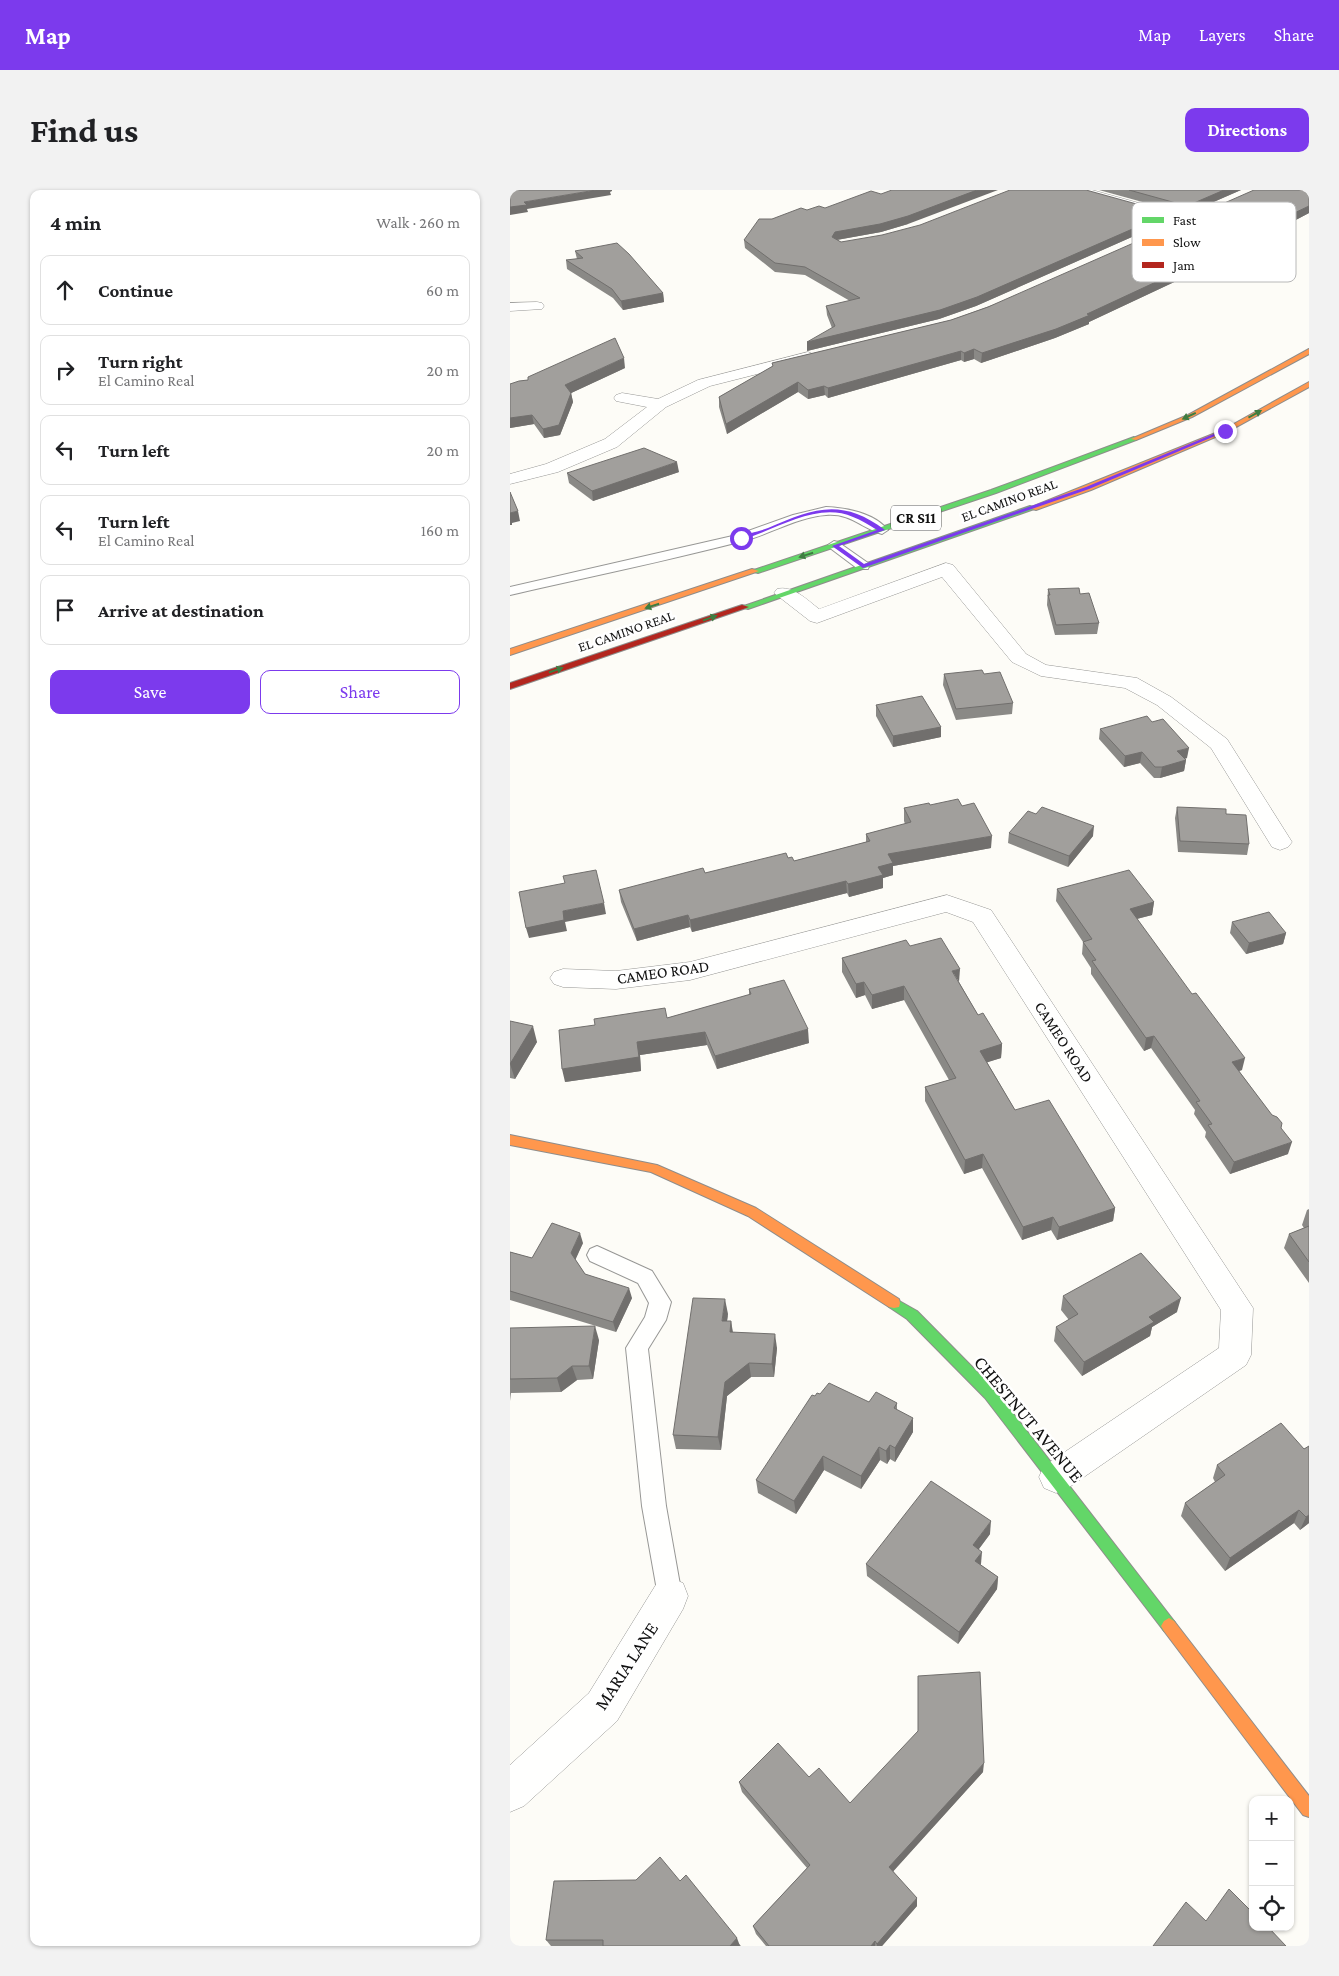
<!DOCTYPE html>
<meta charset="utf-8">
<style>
body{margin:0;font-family:"Crimson Pro",serif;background:#f2f2f2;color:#202124}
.controls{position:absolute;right:15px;bottom:15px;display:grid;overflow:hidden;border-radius:10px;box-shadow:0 1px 4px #0004}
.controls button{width:45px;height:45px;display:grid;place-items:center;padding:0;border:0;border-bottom:1px solid #e0e0e0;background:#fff;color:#202124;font:25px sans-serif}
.stop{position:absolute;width:15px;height:15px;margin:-11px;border:4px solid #7c3aed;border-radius:50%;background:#fff}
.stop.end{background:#7c3aed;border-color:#fff;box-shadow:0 1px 5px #0008}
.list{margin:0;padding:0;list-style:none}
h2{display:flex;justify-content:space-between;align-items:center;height:65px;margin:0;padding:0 20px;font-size:21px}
h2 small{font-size:16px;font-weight:400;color:#757577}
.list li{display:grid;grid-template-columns:32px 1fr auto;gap:15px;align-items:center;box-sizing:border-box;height:70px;margin:0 10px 10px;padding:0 10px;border:1px solid #e0e0e0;border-radius:10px}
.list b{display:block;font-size:19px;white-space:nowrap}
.list p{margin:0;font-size:16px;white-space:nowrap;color:#757577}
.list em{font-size:16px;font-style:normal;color:#757577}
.actions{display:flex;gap:10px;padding:15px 20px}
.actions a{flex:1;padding:11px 0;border:1px solid #7c3aed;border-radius:10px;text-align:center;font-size:18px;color:#7c3aed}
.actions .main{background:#7c3aed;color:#fff}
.icon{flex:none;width:28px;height:28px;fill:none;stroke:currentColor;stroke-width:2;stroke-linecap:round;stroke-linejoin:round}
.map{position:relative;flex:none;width:799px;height:1756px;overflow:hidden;border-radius:10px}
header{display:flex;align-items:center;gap:30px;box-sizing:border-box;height:70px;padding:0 25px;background:#7c3aed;color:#fff}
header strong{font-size:24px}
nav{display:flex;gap:28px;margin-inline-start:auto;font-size:18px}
.intro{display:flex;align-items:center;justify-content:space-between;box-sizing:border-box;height:120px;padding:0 30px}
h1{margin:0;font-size:35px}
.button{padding:12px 22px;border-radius:10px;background:#7c3aed;color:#fff;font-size:18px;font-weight:700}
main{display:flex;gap:30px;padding:0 30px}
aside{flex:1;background:#fff;border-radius:10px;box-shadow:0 1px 4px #0004}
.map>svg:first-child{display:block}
</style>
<header>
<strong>Map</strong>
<nav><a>Map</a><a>Layers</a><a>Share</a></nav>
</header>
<div class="intro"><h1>Find us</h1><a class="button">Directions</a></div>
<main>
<aside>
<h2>4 min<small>Walk · 260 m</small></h2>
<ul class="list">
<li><svg class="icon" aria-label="ahead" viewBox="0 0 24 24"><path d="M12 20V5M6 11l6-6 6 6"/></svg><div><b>Continue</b></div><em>60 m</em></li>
<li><svg class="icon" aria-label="right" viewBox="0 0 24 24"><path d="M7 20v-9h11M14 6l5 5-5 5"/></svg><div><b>Turn right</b><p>El Camino Real</p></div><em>20 m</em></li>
<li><svg class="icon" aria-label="left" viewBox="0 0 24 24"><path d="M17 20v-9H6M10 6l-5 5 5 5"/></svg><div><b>Turn left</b></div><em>20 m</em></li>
<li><svg class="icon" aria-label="left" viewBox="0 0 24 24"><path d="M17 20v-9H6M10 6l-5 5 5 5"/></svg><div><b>Turn left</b><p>El Camino Real</p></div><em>160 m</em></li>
<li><svg class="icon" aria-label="arrive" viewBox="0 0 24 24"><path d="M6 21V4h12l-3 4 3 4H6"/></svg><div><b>Arrive at destination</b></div></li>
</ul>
<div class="actions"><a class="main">Save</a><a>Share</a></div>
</aside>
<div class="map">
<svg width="799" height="1756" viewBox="0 0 799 1756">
<rect width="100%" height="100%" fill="#fdfcf7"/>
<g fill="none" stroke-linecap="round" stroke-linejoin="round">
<defs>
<g id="lane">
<path d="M316 317C337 318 364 323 378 340L372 344C351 338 341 323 316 325 287 327 261 344 233 351 156 371 78 387 0 405V397L227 345 283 325Z"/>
<polygon points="324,351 328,352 358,373 359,376 358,379 348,379 320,358 318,355"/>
<polygon points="87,1056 142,1081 161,1112 156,1130 138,1159 156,1316 172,1406 169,1415 160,1418 151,1415 148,1406 132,1316 116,1158 135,1127 139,1113 128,1093 80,1071 77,1065 80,1059"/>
</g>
<g id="street">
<polygon points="562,0 582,0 683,28 684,31 678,35 673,34 564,3"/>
<polygon points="27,112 32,113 34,116 32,119 0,121 0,113"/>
<polygon points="298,162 303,164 306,167 303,170 200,196 156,217 107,257 48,282 0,294 0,284 36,274 95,249 137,217 106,211 104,208 106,205 112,203 148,209 188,190"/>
<path d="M436 373 443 375 516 464 536 475 627 488 661 507 717 549 782 652 778 657 770 660 762 657 701 558 647 515 615 498 531 486 502 472 432 387 307 433 300 431 264 403 267 399C283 395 297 410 309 419Z"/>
<polygon points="437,705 481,720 743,1118 741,1165 736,1175 558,1298 546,1303 534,1298 529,1287 534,1276 709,1158 711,1120 463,732 436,722 180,790 106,799 53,797 44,794 40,788 44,782 53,779 106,781 180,772"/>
<polygon points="160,1388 173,1393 178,1406 173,1419 107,1531 14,1616 0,1622 0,1575 79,1503 147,1393"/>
</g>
<g id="fast">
<polygon points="624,247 627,249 626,250 486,303 248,383 241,381 481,300"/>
<polygon points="520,316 527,318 238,419 231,417"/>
<polygon points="384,1108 407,1121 485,1200 664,1431 667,1436 664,1441 659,1444 654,1441 475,1208 397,1129 379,1117 378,1113 379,1109"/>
</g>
<g id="slow">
<polygon points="799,159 799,164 682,227 626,250 621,249 678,225"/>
<polygon points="799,192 799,197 717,242 581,300 526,320 519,318 713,240"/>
<polygon points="242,379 249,381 0,465 0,459"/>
<polygon points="0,945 147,975 246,1018 389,1109 390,1113 389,1117 384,1118 379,1117 238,1026 141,982 0,955"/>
<polygon points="659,1428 664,1431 799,1606 799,1627 793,1625 654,1441 651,1436 654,1431"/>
</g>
<polygon id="jam" points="232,415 239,417 0,499 0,493"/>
</defs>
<use href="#lane" stroke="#979795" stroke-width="2"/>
<use href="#street" stroke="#979795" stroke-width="1"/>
<use href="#fast" stroke="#8e8d8b" stroke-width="2"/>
<use href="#slow" stroke="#8e8d8b" stroke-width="2"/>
<use href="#jam" stroke="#8e8d8b" stroke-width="2"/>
<use href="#lane" fill="#fffffe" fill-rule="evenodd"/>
<use href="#street" fill="#fffffe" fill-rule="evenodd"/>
<use href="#fast" fill="#63d668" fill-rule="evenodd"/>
<use href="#slow" fill="#ff974d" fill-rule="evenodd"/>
<use href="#jam" fill="#b3261e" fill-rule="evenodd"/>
</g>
<g fill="#8a8986">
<polygon points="589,0 731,0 676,24"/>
<polygon points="799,0 799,23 780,33 779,35 759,45 758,48 579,132 579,134 545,148 471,173 464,169 454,172 451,170 318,208 315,205 298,209 288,202 217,244 209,217 209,207 263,176 262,173 441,130"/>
<polygon points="315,18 398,34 371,42 327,50 331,52 658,31 466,116 429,129 297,161 322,138 317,125 316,116 340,111 295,85 265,82 235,58 234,50 262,29 297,20"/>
<polygon points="65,61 153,103 154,112 113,120 103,108 57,79 56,70 67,69"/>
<polygon points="115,178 61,203 63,212 50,245 34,248 24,234 0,238 0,194 18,190"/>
<polygon points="169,282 83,311 59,293 57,283"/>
<polygon points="538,399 570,404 589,433 587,444 545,445 537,415"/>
<polygon points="434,484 474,484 503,513 502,524 446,530 433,495"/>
<polygon points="366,515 431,537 431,547 383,557 366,526"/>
<polygon points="590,539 677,568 674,569 676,570 674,581 650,588 644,588 630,573 614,577 589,549"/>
<polygon points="420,615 452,616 481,658 383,676 383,685 373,688 373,698 339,707 337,703 182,742 180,737 127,751 111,712 109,700 195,683 278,668 284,671 356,652 356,644 395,634 394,631 394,618"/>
<polygon points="667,617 739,654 737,665 668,662 665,628"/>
<polygon points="499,643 583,646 558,677 498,653"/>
<polygon points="547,699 644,712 642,725 627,729 732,880 729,881 771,938 778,964 720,984 695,947 696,942 684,924 685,920 641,858 634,861 581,784 581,778 572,764 573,752 546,711"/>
<polygon points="722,732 776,743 773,754 736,764 720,743"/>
<polygon points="400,756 449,792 468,825 492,854 491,868 477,872 505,920 605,1018 603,1031 547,1050 541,1040 512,1050 472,978 454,984 415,911 415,897 439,890 394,810 362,819 355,805 346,808 332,782 332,768"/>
<polygon points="239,799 299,853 207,879 197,855 130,865 131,881 55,892 157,828 239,805"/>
<polygon points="0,831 27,852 5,889 0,888"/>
<polygon points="799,1019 799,1093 774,1058 779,1044 794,1038 792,1035 797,1020"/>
<polygon points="73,1053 65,1069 75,1084 122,1108 106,1142 0,1110 0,1062 22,1068"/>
<polygon points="553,1106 667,1122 642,1137 640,1146 572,1186 544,1151 546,1137 559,1130 551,1120"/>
<polygon points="218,1124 217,1131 221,1131 223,1142 267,1158 264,1187 241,1187 217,1206 211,1260 166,1259 163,1245"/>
<polygon points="0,1138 89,1150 83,1189 67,1190 51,1202 1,1203 0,1211"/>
<polygon points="310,1204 359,1212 387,1213 387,1220 403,1242 385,1272 380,1269 377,1274 370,1270 351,1299 314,1280 286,1324 248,1303 246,1290 305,1206"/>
<polygon points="799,1256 799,1333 790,1340 784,1333 715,1381 671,1326 675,1313 705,1292 703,1288 707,1275 794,1259"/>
<polygon points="480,1344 469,1359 471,1375 488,1387 487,1399 448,1454 357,1386 356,1374"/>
<polygon points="473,1582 383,1681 407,1716 372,1756 256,1756 246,1744 243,1736 297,1678 232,1602 229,1592 299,1587 340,1613"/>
<polygon points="170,1691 231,1756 41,1756 36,1750"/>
</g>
<g fill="#716f6d">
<polygon points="86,0 102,0 102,1 100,2 101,5 17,19 18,22 0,25 0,17 14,12"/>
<polygon points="467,0 488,0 398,34 371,42 326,50 322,47 325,42"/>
<polygon points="714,0 731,0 676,24 677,16"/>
<polygon points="799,16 799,23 780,33 779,35 759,45 758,48 579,132 579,134 545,148 471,173 472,163 577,124 757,39 778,26"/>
<polygon points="659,23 658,31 466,116 429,129 297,161 297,152"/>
<polygon points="153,103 154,112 113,120 111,111"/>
<polygon points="464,159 464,169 454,172 454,163"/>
<polygon points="451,161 451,170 318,208 318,198"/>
<polygon points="114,168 115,178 57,205 55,195"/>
<polygon points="288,192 288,202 217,244 216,234"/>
<polygon points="314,196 315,205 298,209 298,200"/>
<polygon points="61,203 63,212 50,245 34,248 33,239"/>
<polygon points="22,225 24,234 0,238 0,228"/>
<polygon points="167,272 169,282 83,311 82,301"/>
<polygon points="8,321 10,331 2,333 2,335 0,335 0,323"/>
<polygon points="431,537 431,547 383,557 383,546"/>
<polygon points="679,558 677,568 665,572 667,561"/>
<polygon points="632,562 630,573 614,577 615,566"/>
<polygon points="676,570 674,581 650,588 652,577"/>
<polygon points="584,636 583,646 558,677 559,666"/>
<polygon points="482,646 481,658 383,676 383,685 373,688 373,698 339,707 338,694 368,677 378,664"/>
<polygon points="336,691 337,703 182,742 180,730"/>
<polygon points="644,712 642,725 618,731 620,719"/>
<polygon points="94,713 96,724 55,732 57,741 19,748 16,738 53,721"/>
<polygon points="178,725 180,737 127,751 124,739"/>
<polygon points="776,743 773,754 736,764 739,753"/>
<polygon points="450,779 449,792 442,781"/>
<polygon points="354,792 355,805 346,808 346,794"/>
<polygon points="394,796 394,810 362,819 362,805"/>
<polygon points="23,836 27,852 5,889 0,874"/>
<polygon points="298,839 299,853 207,879 205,866"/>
<polygon points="195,842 197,855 130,865 131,881 55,892 52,879 127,852"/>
<polygon points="644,846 641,858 634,861 636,848"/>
<polygon points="492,854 491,868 469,875 470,861"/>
<polygon points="735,868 732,880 719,884 722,872"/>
<polygon points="782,952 778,964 720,984 724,972"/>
<polygon points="473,964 472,978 454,984 455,970"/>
<polygon points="605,1018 603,1031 547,1050 549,1037"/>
<polygon points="543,1027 541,1040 512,1050 513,1037"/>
<polygon points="70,1043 73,1053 64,1073 61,1063"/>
<polygon points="119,1098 122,1108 106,1142 103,1132"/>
<polygon points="671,1108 667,1122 642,1137 640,1146 572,1186 574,1172 639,1127"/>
<polygon points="215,1109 218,1124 215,1145 212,1131"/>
<polygon points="221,1131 223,1146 220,1142"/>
<polygon points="85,1136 89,1150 83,1189 79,1176"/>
<polygon points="265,1144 267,1158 264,1187 262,1174"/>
<polygon points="239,1173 241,1187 217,1206 211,1260 208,1247 215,1192"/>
<polygon points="62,1176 67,1190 51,1202 47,1188"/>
<polygon points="403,1228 403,1242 385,1272 385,1258"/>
<polygon points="380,1255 380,1269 377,1274 376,1261"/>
<polygon points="369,1257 370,1270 351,1299 351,1286"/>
<polygon points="313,1266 314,1280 286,1324 284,1311"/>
<polygon points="789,1320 784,1333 715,1381 720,1368"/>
<polygon points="799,1325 799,1333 790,1340 796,1327"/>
<polygon points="481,1331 480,1344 462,1368 463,1355"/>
<polygon points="472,1362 471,1374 464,1384 465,1371"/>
<polygon points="488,1387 487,1399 448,1454 449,1442"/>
<polygon points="474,1573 473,1582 380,1685 379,1677"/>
<polygon points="407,1708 407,1716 372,1756 367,1756 367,1754"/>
<polygon points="227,1748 230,1756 220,1756"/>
<polygon points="365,1751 365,1756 361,1756"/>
</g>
<g fill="#a19f9c" stroke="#716f6d">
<polygon points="0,0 86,0 14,12 17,15 0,17"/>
<polygon points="382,0 467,0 398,26 370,34 325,42 322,47 331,52 372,45 410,35 500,0 576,0 659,23 467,107 430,120 297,152 325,136 316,116 350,108 295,77 265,73 234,50 249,29 262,29 291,18 297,20 309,16 315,18 361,1 371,4"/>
<polygon points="619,0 714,0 677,16"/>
<polygon points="744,0 799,0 799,16 778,26 781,27 757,39 760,39 577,124 580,125 546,139 472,163 464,159 454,163 451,161 318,198 314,196 298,200 288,192 216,234 209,207 263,176 262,173 441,130 478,117"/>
<polygon points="107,53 119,64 153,103 111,111 102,99 56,70 73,68 65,61"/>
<polygon points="105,148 114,168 55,195 61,203 49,235 33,239 22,225 0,228 0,194 9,191 18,190 18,187"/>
<polygon points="134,258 167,272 82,301 57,283"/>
<polygon points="0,302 8,321 0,323"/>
<polygon points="569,398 570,404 579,403 589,433 546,435 538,405 540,405 538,399"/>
<polygon points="472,480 474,484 490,482 503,513 446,519 434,484"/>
<polygon points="412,506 431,537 383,546 366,515"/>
<polygon points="637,526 642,532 653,529 679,558 667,561 676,570 652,577 645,577 632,562 615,566 590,539"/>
<polygon points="448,609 452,616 464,613 482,646 378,664 383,673 368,677 373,685 338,694 336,691 180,730 178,725 124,739 109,700 193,678 195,683 276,663 278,668 282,667 284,671 360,651 356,644 401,632 394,618 419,613 420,615"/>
<polygon points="532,617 584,636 559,666 499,643 518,621 526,624"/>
<polygon points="667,617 716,619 716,624 736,625 739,654 670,651"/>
<polygon points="86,680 94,713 53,721 54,730 16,738 9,702 55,693 53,686"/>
<polygon points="619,680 644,712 620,719 682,804 686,803 735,868 722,872 762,925 767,927 772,933 771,938 782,952 724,972 698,935 702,934 686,912 690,911 644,846 636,848 582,771 586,770 573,752 582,749 547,699"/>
<polygon points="759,722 776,743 739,753 722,732"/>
<polygon points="431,748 450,779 442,781 468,825 473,823 492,854 470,861 505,920 539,910 605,1018 549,1037 543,1027 513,1037 473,964 455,970 415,897 446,888 394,796 362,805 354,792 346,794 332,768 396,750 400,756"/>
<polygon points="274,790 298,839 205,866 195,842 127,852 129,867 52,879 49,840 85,835 84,829 155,818 157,828 241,804 239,799"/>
<polygon points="0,831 23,836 0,874"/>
<polygon points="42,1033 70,1043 61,1063 75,1084 119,1098 103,1132 0,1101 0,1062 22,1068"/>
<polygon points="799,1036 799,1072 779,1044"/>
<polygon points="631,1063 671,1108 639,1127 644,1132 574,1172 546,1137 568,1124 553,1106"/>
<polygon points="183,1108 215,1109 212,1131 221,1131 220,1142 265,1144 262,1174 239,1173 215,1192 208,1247 163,1245"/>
<polygon points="85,1136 79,1176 62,1176 47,1188 0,1189 0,1138"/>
<polygon points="319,1193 359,1212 366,1202 387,1213 384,1218 403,1228 385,1258 380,1255 376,1261 369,1257 351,1286 313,1266 284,1311 246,1290 302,1205 305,1206 307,1203 310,1204"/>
<polygon points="771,1233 794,1259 799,1256 799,1325 796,1327 789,1320 720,1368 675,1313 715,1285 707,1275"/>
<polygon points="421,1291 481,1331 463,1355 472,1362 465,1371 488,1387 449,1442 356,1374"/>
<polygon points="470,1482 474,1573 379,1677 407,1708 367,1754 365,1751 361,1756 259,1756 243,1736 300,1675 229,1592 268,1553 299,1587 309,1578 340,1613 408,1541 408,1486"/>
<polygon points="150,1667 170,1691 176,1685 227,1748 220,1756 93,1756 93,1750 36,1750 44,1691 126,1690"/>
<polygon points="719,1699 743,1723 743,1737 758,1737 776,1756 643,1756 676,1712 696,1731"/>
</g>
<defs><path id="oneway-solid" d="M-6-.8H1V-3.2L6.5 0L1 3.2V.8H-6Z" transform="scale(1.25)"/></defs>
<g fill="#3e7d41">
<use href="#oneway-solid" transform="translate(745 224) rotate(-29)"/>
<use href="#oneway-solid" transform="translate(679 226) rotate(155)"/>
<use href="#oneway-solid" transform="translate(296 365) rotate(162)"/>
<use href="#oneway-solid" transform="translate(142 416) rotate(162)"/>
<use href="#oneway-solid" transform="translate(200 428) rotate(-19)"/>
<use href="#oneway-solid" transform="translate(46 480) rotate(-19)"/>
</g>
<path fill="#7c3aed" d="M713 240 717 241 579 299 353 378 322 356 367 340C359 335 351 330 343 327 307 311 266 340 231 350L228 348C237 343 248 342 258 338 302 319 331 307 375 340L329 356 354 374 576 297Z"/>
<g text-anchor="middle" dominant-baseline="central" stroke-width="5" stroke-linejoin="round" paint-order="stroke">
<g font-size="14" fill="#111" stroke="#fff">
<text transform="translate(499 310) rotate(-20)">EL CAMINO REAL</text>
<text transform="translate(116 441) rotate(-19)">EL CAMINO REAL</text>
</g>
<rect fill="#fff" stroke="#585858" stroke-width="1" x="381" y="315.5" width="50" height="25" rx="4"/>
<g font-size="15" font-weight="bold" fill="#111">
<text x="406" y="328">CR S11</text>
</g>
<g font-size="16" fill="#111" stroke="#fff">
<text transform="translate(153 782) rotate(-8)">CAMEO ROAD</text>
<text transform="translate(554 852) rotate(57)">CAMEO ROAD</text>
</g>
<g font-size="19" fill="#111" stroke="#fff">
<text transform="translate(519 1229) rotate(50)">CHESTNUT AVENUE</text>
<text transform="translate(116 1476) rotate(-57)">MARIA LANE</text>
</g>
</g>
<rect x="622" y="12" width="164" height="80" rx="8" fill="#fff" stroke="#b8b8b8" stroke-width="1"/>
<rect x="632" y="27" width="22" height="6" fill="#63d668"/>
<rect x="632" y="49" width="22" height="7" fill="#ff974d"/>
<rect x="632" y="72" width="22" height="6" fill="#b3261e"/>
<g font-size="14" fill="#111">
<text x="663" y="35">Fast</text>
<text x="663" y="57">Slow</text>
<text x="663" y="80">Jam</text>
</g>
</svg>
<div class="controls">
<button>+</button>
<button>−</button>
<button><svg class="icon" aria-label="locate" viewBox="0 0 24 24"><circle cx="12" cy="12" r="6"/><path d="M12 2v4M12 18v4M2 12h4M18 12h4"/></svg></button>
</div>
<div class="stop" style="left:231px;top:348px"></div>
<div class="stop end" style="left:715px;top:241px"></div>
</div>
</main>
